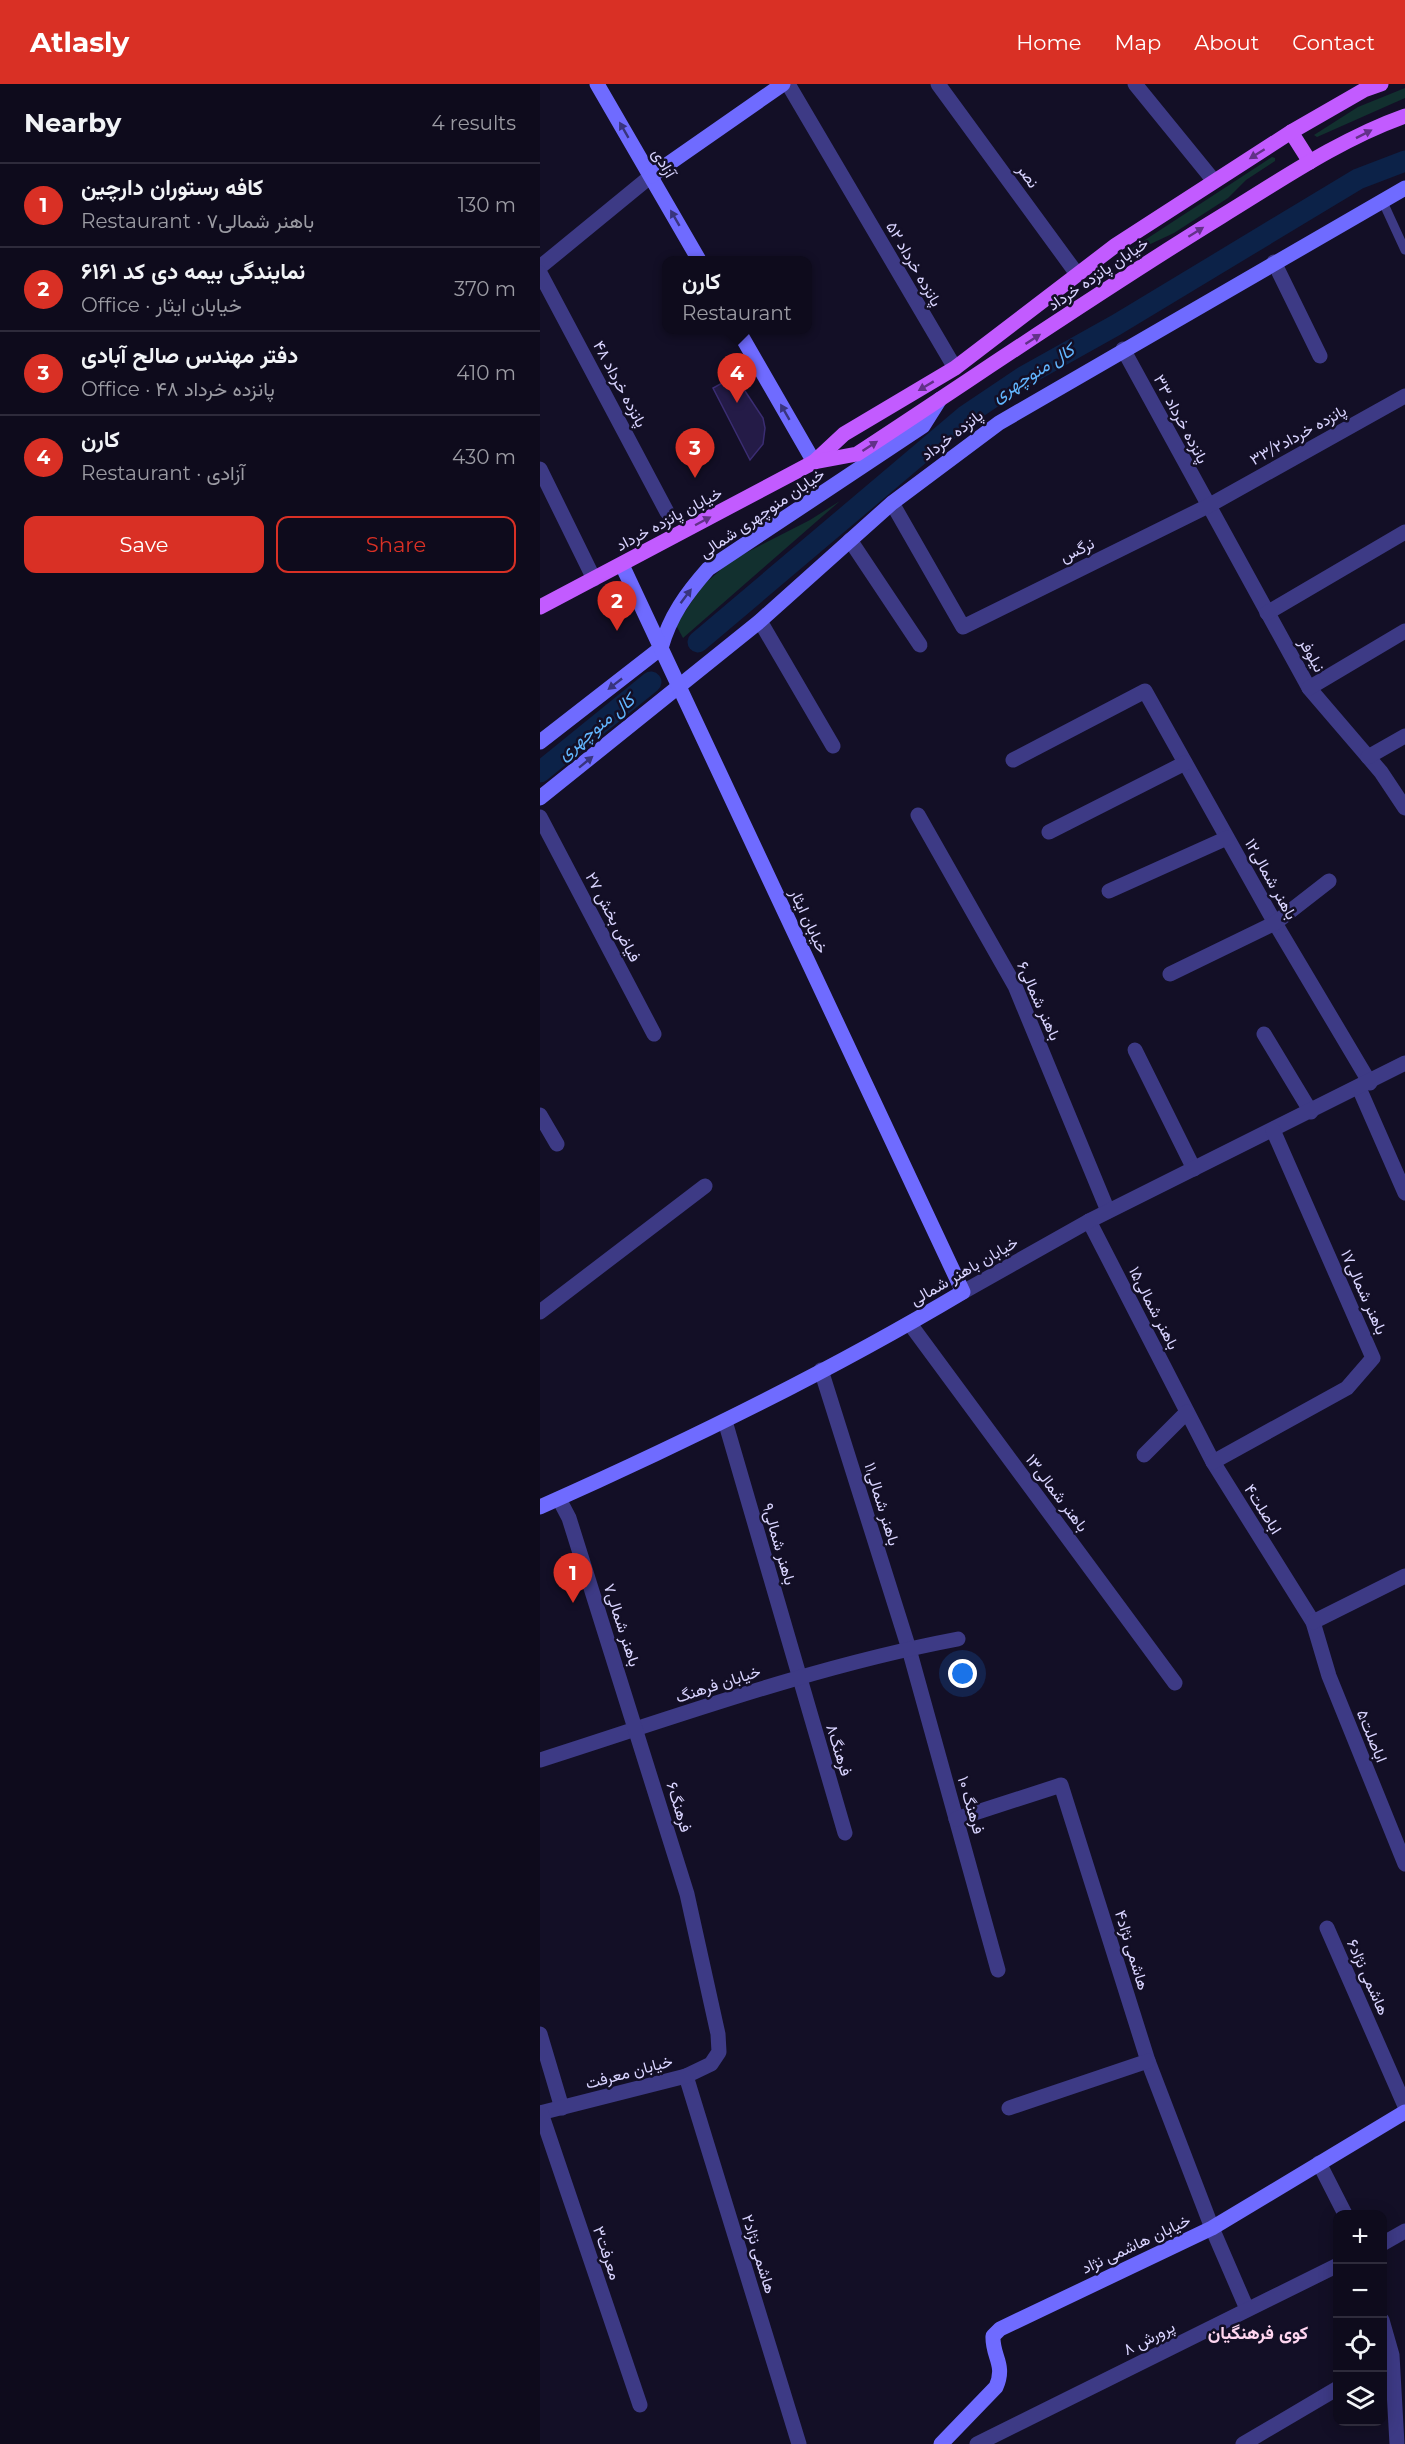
<!DOCTYPE html>
<meta charset="utf-8">
<style>
body{margin:0;font-family:Montserrat,Vazirmatn,sans-serif;background:#1c1929;color:#f1f3f6}
.controls{position:absolute;right:18px;bottom:18px;display:grid;overflow:hidden;border-radius:12px;box-shadow:0 3px 15px #0003}
.controls button{width:54px;height:54px;display:grid;place-items:center;padding:0;border:0;border-bottom:2px solid #2e2b3b;background:#0e0b1c;color:#f1f3f6;font:30px sans-serif}
.you{position:absolute;left:423px;top:1590px;width:21px;height:21px;margin:-15px;border:4px solid #fff;border-radius:50%;background:#1a73e8;box-shadow:0 0 0 9px #1a73e833}
.badge{display:grid;place-items:center;width:39px;height:39px;border-radius:50%;background:#d93025;color:#fff;font-size:20px;font-weight:700}
.pin{position:absolute;translate:-50% -50px;filter:drop-shadow(0 2px 3px #0008)}
.pin::after{content:'';position:absolute;top:32px;width:21px;height:18px;background:inherit;clip-path:polygon(0 0,100% 0,50% 100%)}
.popup{position:absolute;left:122px;top:172px;width:150px;height:78px;box-sizing:border-box;display:grid;place-content:center;border-radius:12px;background:#0e0b1c;filter:drop-shadow(0 2px 4px #0005);font-size:20px;white-space:nowrap;color:#9b9ba3}
.popup b{font-size:22px;color:#f1f3f6}
.popup::after{content:'';position:absolute;left:50%;top:100%;margin-left:-12px;border:12px solid transparent;border-top-color:#0e0b1c}
.list{margin:0;padding:0;list-style:none}
h2{display:flex;justify-content:space-between;align-items:center;height:78px;margin:0;padding:0 24px;font-size:26px}
h2 small{font-size:20px;font-weight:400;color:#9b9ba3}
.list li{display:grid;grid-template-columns:39px 1fr auto;gap:18px;align-items:center;box-sizing:border-box;height:84px;padding:0 24px;border-top:2px solid #2e2b3b}
.list b{display:block;font-size:22px;white-space:nowrap}
.list p{margin:0;font-size:20px;white-space:nowrap;color:#9b9ba3}
.list em{font-size:20px;font-style:normal;color:#9b9ba3}
.actions{display:flex;gap:12px;padding:18px 24px}
.actions a{flex:1;padding:14px 0;border:2px solid #d93025;border-radius:12px;text-align:center;font-size:21px;color:#d93025}
.actions .main{background:#d93025;color:#fff}
.icon{flex:none;width:33px;height:33px;fill:none;stroke:currentColor;stroke-width:2;stroke-linecap:round;stroke-linejoin:round}
.map{position:relative;flex:none;width:865px;height:2360px;overflow:hidden}
header{display:flex;align-items:center;gap:36px;box-sizing:border-box;height:84px;padding:0 30px;background:#d93025;color:#fff}
header strong{font-size:28px}
nav{display:flex;gap:33px;margin-inline-start:auto;font-size:21px}
main{display:flex}
aside{flex:1;background:#0e0b1c}
.map>svg:first-child{display:block}
</style>
<header>
<strong>Atlasly</strong>
<nav><a>Home</a><a>Map</a><a>About</a><a>Contact</a></nav>
</header>
<main>
<aside>
<h2>Nearby<small>4 results</small></h2>
<ul class="list">
<li><span class="badge">1</span><div><b>کافه رستوران دارچین</b><p>Restaurant · باهنر شمالی۷</p></div><em>130 m</em></li>
<li><span class="badge">2</span><div><b>نمایندگی بیمه دی کد ۶۱۶۱</b><p>Office · خیابان ایثار</p></div><em>370 m</em></li>
<li><span class="badge">3</span><div><b>دفتر مهندس صالح آبادی</b><p>Office · پانزده خرداد ۴۸</p></div><em>410 m</em></li>
<li><span class="badge">4</span><div><b>کارن</b><p>Restaurant · آزادی</p></div><em>430 m</em></li>
</ul>
<div class="actions"><a class="main">Save</a><a>Share</a></div>
</aside>
<div class="map">
<svg width="865" height="2360" viewBox="0 0 865 2360">
<rect width="100%" height="100%" fill="#130f26"/>
<g fill="#12302f">
<polygon points="865,4 865,14 777,53 774,51 818,23"/>
<polygon points="732,73 735,74 735,77 706,96 688,114 634,149 589,170 588,167"/>
<polygon points="300,417 143,554 136,541 162,502 192,476 270,436"/>
</g>
<g fill="none" stroke-linecap="round" stroke-linejoin="round">
<g stroke="#0c2248" stroke-width="21">
<polyline points="158,558 425,332 483,293 576,241 818,95 865,77"/>
<polyline points="0,688 111,598"/>
</g>
</g>
<polygon fill="#241b47" stroke="#3b2d73" stroke-width="1.5" points="195,292 223,334 225,344 223,360 210,376 173,304"/>
<g fill="none" stroke-linecap="round" stroke-linejoin="round">
<polyline stroke="#3d3a85" stroke-width="9" points="842,116 865,166"/>
<g stroke="#3d3a85" stroke-width="15">
<polyline points="248,0 415,284"/>
<polyline points="398,0 537,190"/>
<polyline points="595,0 674,97"/>
<polyline points="734,178 780,272"/>
<polyline points="0,183 111,92"/>
<polyline points="0,189 127,428"/>
<polyline points="583,265 769,604 841,688 865,724"/>
<polyline points="0,385 54,495"/>
<polyline points="352,419 423,543 668,422 865,312"/>
<polyline points="310,456 380,561"/>
<polyline points="727,529 865,448"/>
<polyline points="220,537 293,662"/>
<polyline points="769,604 865,547"/>
<polyline points="828,673 865,652"/>
<polyline points="473,676 605,607 735,839 830,999"/>
<polyline points="378,731 475,902 568,1127"/>
<polyline points="0,733 114,950"/>
<polyline points="509,748 645,679"/>
<polyline points="569,807 687,754"/>
<polyline points="630,890 735,839 789,797"/>
<polyline points="724,950 771,1028"/>
<polyline points="595,966 654,1085"/>
<polyline points="819,1004 865,1109"/>
<polyline points="0,1031 17,1060"/>
<polyline points="549,1137 673,1378 773,1538 789,1592 865,1780"/>
<polyline points="423,1208 549,1137 865,979"/>
<polyline points="0,1228 165,1102"/>
<polyline points="370,1240 635,1599"/>
<polyline points="281,1286 369,1565 458,1886"/>
<polyline points="185,1337 305,1749"/>
<polyline points="604,1371 647,1328"/>
<polyline points="673,1378 807,1304 833,1274 733,1046"/>
<polyline points="773,1538 865,1492"/>
<path d="M0 1676C138 1632 275 1582 418 1555"/>
<polyline points="416,1735 521,1701 608,1977 672,2144 707,2225"/>
<polyline points="787,1844 865,2022"/>
<polyline points="0,1950 22,2024"/>
<polyline points="146,1992 259,2360"/>
<polyline points="469,2024 608,1977"/>
<polyline points="0,2029 146,1992 171,1980 179,1968 178,1950 147,1810 29,1434 19,1415"/>
<polyline points="1,2029 100,2321"/>
<polyline points="779,2079 805,2130"/>
<polyline points="842,2160 865,2147"/>
<polyline points="842,2236 852,2271 857,2360"/>
<polyline points="437,2360 798,2181"/>
<polyline points="703,2360 798,2304"/>
</g>
<g stroke="#6f6bff" stroke-width="15">
<polyline points="57,0 159,176"/>
<polyline points="111,92 243,0"/>
<polyline points="198,246 274,378"/>
<path d="M0 658 121 564C130 532 146 510 168 485L383 342 400 315"/>
<polyline points="0,714 220,537 352,419 459,339 865,104"/>
<path d="M0 1423C144 1359 287 1289 423 1208L82 481"/>
<path d="M401 2360 456 2303C466 2280 452 2273 453 2252L460 2245 672 2144 865 2028"/>
</g>
<g stroke="#c25bff" stroke-width="15">
<polyline points="751,48 770,78"/>
<polyline points="274,378 304,350 415,284 576,161 751,48 824,6 841,0"/>
<path d="M0 523 274 378 317 370C439 290 558 208 682 132 741 96 800 55 865 32"/>
</g>
</g>
<defs><path id="oneway-solid" d="M-6-.8H1V-3.2L6.5 0L1 3.2V.8H-6Z" transform="scale(1.5)"/></defs>
<g fill="#38347d">
<use href="#oneway-solid" transform="translate(84 46) rotate(-120)"/>
<use href="#oneway-solid" transform="translate(135 134) rotate(-120)"/>
<use href="#oneway-solid" transform="translate(245 328) rotate(-120)"/>
<use href="#oneway-solid" transform="translate(146 512) rotate(-53)"/>
<use href="#oneway-solid" transform="translate(75 600) rotate(142)"/>
<use href="#oneway-solid" transform="translate(46 678) rotate(-39)"/>
</g>
<g fill="#623188">
<use href="#oneway-solid" transform="translate(824 50) rotate(-27)"/>
<use href="#oneway-solid" transform="translate(717 70) rotate(148)"/>
<use href="#oneway-solid" transform="translate(656 148) rotate(-32)"/>
<use href="#oneway-solid" transform="translate(493 255) rotate(-33)"/>
<use href="#oneway-solid" transform="translate(386 302) rotate(149)"/>
<use href="#oneway-solid" transform="translate(330 362) rotate(-33)"/>
<use href="#oneway-solid" transform="translate(163 437) rotate(-28)"/>
</g>
<g text-anchor="middle" dominant-baseline="central" stroke-width="5" stroke-linejoin="round" paint-order="stroke">
<g font-size="16" fill="#d9d4ff" stroke="#130f26">
<text transform="translate(124 79) rotate(60)">آزادی</text>
<text transform="translate(488 92) rotate(54)">نصر</text>
<text transform="translate(374 180) rotate(60)">پانزده خرداد ۵۲</text>
<text transform="translate(558 190) rotate(-34)">خیابان پانزده خرداد</text>
<text transform="translate(80 300) rotate(62)">پانزده خرداد ۴۸</text>
<text transform="translate(641 335) rotate(62)">پانزده خرداد ۳۳</text>
<text transform="translate(412 351) rotate(-37)">پانزده خرداد</text>
<text transform="translate(758 351) rotate(-29)">پانزده خرداد۳۳/۲</text>
<text transform="translate(222 429) rotate(-34)">خیابان منوچهری شمالی</text>
<text transform="translate(129 435) rotate(-28)">خیابان پانزده خرداد</text>
<text transform="translate(537 466) rotate(-26)">نرگس</text>
<text transform="translate(772 571) rotate(61)">نیلوفر</text>
<text transform="translate(731 795) rotate(61)">باهنر شمالی۱۲</text>
<text transform="translate(73 833) rotate(62)">فیاض بخش ۲۷</text>
<text transform="translate(269 837) rotate(65)">خیابان ایثار</text>
<text transform="translate(499 917) rotate(66)">باهنر شمالی۶</text>
<text transform="translate(424 1187) rotate(-30)">خیابان باهنر شمالی</text>
<text transform="translate(824 1208) rotate(66)">باهنر شمالی۱۷</text>
<text transform="translate(614 1224) rotate(63)">باهنر شمالی۱۵</text>
<text transform="translate(517 1409) rotate(53)">باهنر شمالی۱۳</text>
<text transform="translate(342 1420) rotate(73)">باهنر شمالی۱۱</text>
<text transform="translate(723 1425) rotate(58)">اباصلت۴</text>
<text transform="translate(239 1460) rotate(74)">باهنر شمالی۹</text>
<text transform="translate(82 1541) rotate(72)">باهنر شمالی۷</text>
<text transform="translate(178 1600) rotate(-18)">خیابان فرهنگ</text>
<text transform="translate(832 1652) rotate(68)">اباصلت۵</text>
<text transform="translate(299 1666) rotate(73)">فرهنگ۸</text>
<text transform="translate(431 1721) rotate(74)">فرهنگ ۱۰</text>
<text transform="translate(139 1723) rotate(73)">فرهنگ۶</text>
<text transform="translate(592 1866) rotate(73)">هاشمی نژاد۴</text>
<text transform="translate(828 1893) rotate(66)">هاشمی نژاد۶</text>
<text transform="translate(89 1988) rotate(-15)">خیابان معرفت</text>
<text transform="translate(596 2160) rotate(-25)">خیابان هاشمی نژاد</text>
<text transform="translate(67 2169) rotate(71)">معرفت۳</text>
<text transform="translate(219 2170) rotate(73)">هاشمی نژاد۲</text>
<text transform="translate(609 2254) rotate(-27)">پرورش ۸</text>
</g>
<g font-size="18" font-style="italic" fill="#62b6ff" stroke="#130f26">
<text transform="translate(493 289) rotate(-32)">کال منوچهری</text>
<text transform="translate(56 643) rotate(-39)">کال منوچهری</text>
</g>
<g font-size="18" font-weight="bold" fill="#ffd6f0" stroke="#130f26">
<text x="718" y="2249">کوی فرهنگیان</text>
</g>
</g>
</svg>
<div class="controls">
<button>+</button>
<button>−</button>
<button><svg class="icon" aria-label="locate" viewBox="0 0 24 24"><circle cx="12" cy="12" r="6"/><path d="M12 2v4M12 18v4M2 12h4M18 12h4"/></svg></button>
<button><svg class="icon" aria-label="layers" viewBox="0 0 24 24"><path d="M12 4l9 5-9 5-9-5zM3 14l9 5 9-5"/></svg></button>
</div>
<div class="you"></div>
<div class="pin badge" style="left:33px;top:1519px">1</div>
<div class="pin badge" style="left:77px;top:547px">2</div>
<div class="pin badge" style="left:155px;top:394px">3</div>
<div class="pin badge" style="left:197px;top:319px">4</div>
<div class="popup"><b>کارن</b>Restaurant</div>
</div>
</main>
